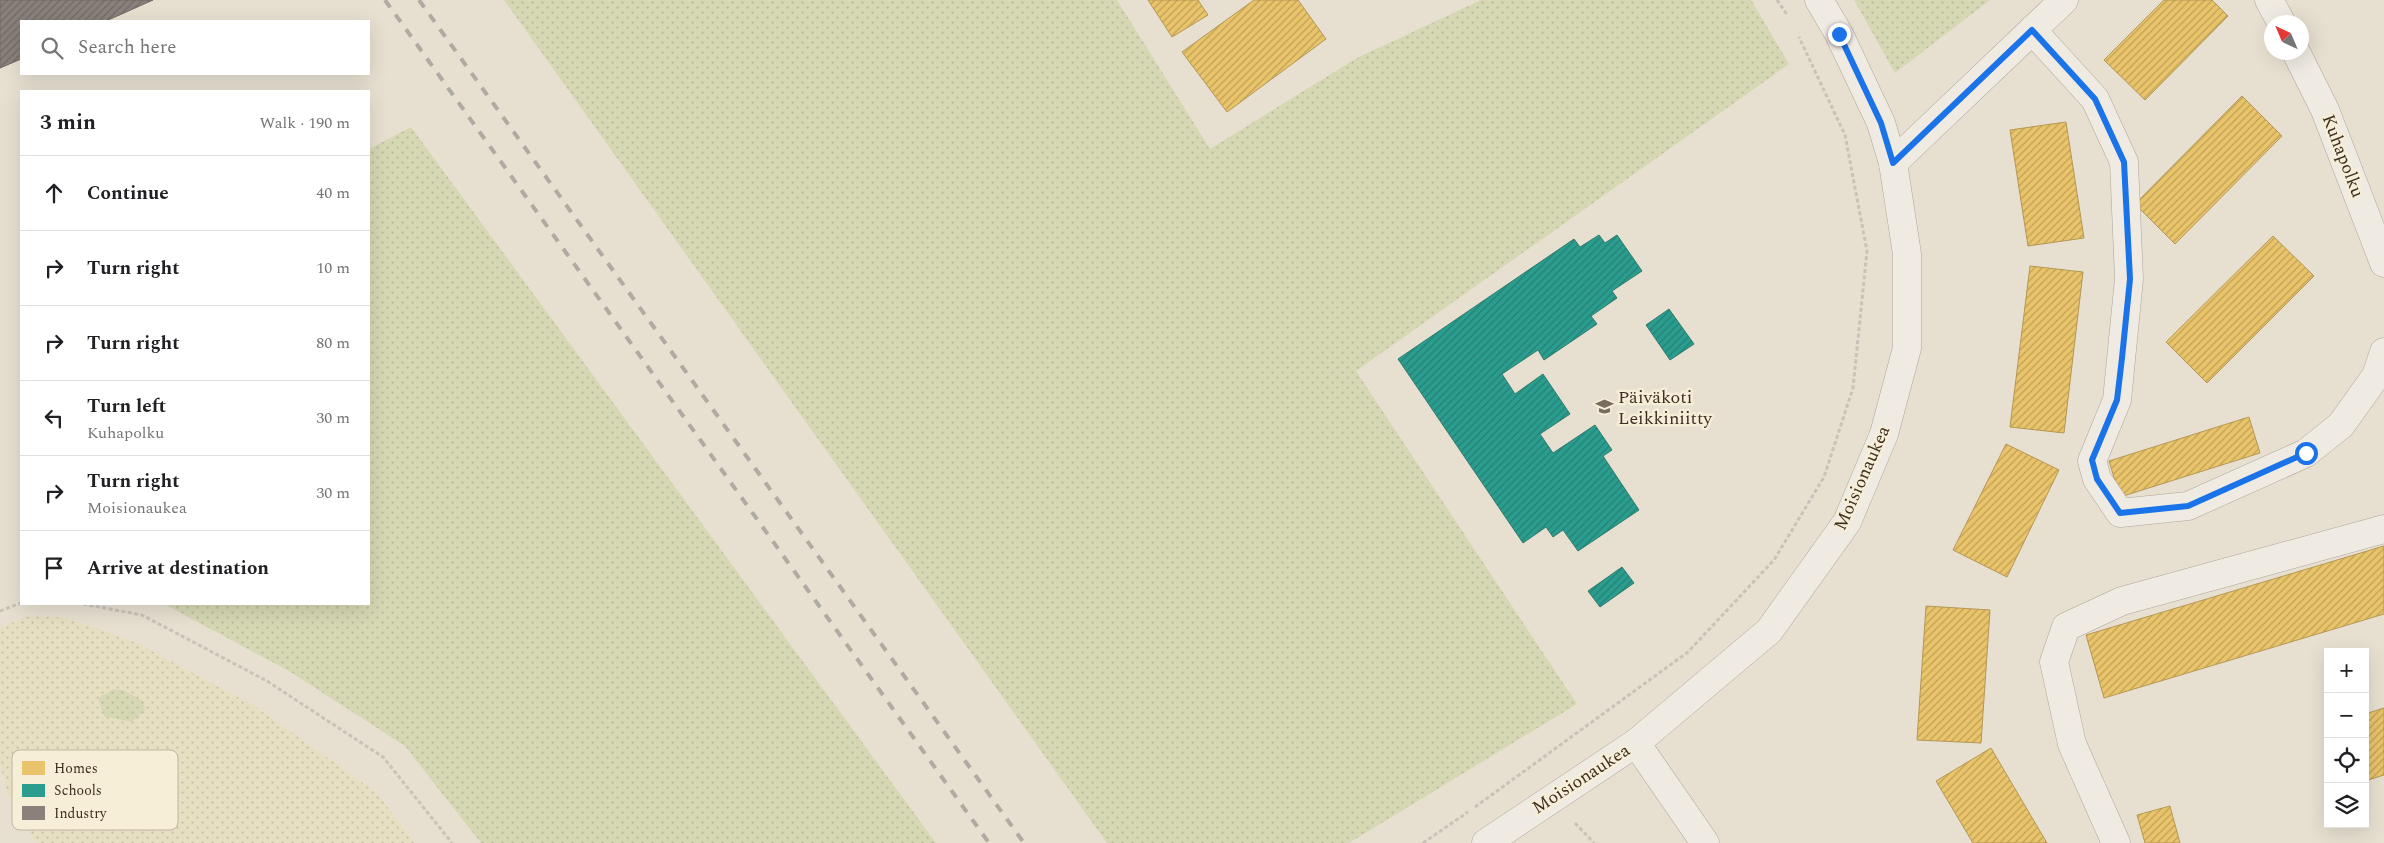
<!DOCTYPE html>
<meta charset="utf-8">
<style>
body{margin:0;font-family:Spectral,serif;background:#f6f6f6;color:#202124}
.controls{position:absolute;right:15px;bottom:15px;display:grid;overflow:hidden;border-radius:0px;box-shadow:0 5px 20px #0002}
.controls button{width:45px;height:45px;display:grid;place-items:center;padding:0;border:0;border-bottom:1px solid #e0e0e0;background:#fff;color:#202124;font:25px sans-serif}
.compass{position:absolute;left:2264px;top:15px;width:45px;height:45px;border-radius:50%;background:#fff;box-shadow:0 5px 20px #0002;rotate:316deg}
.stop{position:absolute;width:15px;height:15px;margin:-11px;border:4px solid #1a73e8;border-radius:50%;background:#fff}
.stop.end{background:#1a73e8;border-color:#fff;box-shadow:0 1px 5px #0008}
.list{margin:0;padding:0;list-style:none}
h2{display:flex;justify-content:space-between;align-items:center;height:65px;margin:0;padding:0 20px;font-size:21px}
h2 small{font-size:16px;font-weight:400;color:#757577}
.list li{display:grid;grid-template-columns:32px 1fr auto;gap:15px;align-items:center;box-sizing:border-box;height:75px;padding:0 20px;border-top:1px solid #e0e0e0}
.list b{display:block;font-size:19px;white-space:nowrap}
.list p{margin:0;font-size:16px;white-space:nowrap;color:#757577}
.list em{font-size:16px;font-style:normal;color:#757577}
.icon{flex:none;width:28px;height:28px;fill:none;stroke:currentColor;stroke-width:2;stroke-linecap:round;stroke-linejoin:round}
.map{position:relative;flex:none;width:2384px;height:843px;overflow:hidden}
.search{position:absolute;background:#fff;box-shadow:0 5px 20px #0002;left:20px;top:20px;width:350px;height:55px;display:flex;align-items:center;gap:12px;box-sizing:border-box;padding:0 18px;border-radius:0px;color:#757577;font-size:19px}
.panel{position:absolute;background:#fff;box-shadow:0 5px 20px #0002;left:20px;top:90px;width:350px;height:515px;border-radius:0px}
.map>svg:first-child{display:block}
</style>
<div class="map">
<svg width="2384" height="843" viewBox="0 0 2384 843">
<defs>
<pattern id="farmland-dots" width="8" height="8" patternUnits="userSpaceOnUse" patternTransform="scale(1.25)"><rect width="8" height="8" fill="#e6dfc2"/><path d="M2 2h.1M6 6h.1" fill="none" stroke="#c6c0a6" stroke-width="1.8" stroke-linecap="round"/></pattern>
<pattern id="grass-dots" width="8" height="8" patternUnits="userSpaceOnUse" patternTransform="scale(1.25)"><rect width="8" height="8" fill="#d6d7b3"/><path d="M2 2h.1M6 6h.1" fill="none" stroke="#b9b99a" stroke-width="1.8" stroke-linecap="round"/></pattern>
<pattern id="homes-hatch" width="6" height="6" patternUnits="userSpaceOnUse" patternTransform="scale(1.25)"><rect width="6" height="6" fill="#e9c46a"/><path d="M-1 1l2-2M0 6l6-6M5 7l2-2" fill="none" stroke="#bea057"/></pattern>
<pattern id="schools-hatch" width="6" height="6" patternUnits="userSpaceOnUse" patternTransform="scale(1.25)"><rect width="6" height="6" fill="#2a9d8f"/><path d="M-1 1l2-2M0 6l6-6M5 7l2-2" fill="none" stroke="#258074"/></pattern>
<pattern id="industry-hatch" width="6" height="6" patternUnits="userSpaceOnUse" patternTransform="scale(1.25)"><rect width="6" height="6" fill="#8a817c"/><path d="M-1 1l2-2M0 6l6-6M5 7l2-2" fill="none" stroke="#726a65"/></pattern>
</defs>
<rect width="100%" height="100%" fill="#e7e0d1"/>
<polygon fill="url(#farmland-dots)" points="29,616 66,618 137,643 256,707 376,792 415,843 37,843 33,839 8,794 0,765 0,627"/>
<g fill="url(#grass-dots)">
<polygon points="504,0 1117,0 1210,149 1357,58 1481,0 1751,0 1789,64 1356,371 1577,704 1349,843 1107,843"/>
<polygon points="1854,0 1990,0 1895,73"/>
<polygon points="411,127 936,843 481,843 405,746 289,671 164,604 369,604 369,149"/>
<polygon points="114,689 123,690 143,701 145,711 131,722 104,716 98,698"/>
</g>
<g fill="url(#homes-hatch)" stroke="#b59754">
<polygon points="1148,0 1198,0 1208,15 1172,37"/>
<polygon points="1254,0 1298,0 1326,39 1227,112 1182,52"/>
<polygon points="2164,0 2212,0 2228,16 2145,100 2104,60"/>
<polygon points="2242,96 2282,136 2175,244 2135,204"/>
<polygon points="2066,122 2084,238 2028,246 2010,130"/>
<polygon points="2273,236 2314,276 2207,383 2166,342"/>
<polygon points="2030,266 2083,272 2064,433 2010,427"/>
<polygon points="2249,417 2260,453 2120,497 2109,461"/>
<polygon points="2006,444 2059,470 2007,577 1953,550"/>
<polygon points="2384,546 2384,614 2104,698 2086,635"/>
<polygon points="1926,606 1990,610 1981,743 1917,740"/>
<polygon points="2384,708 2384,775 2365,781 2365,714"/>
<polygon points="1991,748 2047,843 1973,843 1936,781"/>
<polygon points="2170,806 2180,843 2145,843 2137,815"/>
</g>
<g fill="url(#schools-hatch)" stroke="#307c6e">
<polygon points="1599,235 1605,243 1617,235 1642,271 1612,291 1617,298 1591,316 1597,324 1544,360 1538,350 1502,374 1515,394 1543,374 1570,414 1540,434 1553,453 1595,425 1612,450 1603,456 1639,510 1578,551 1563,530 1553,537 1546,527 1523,543 1398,359 1574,239 1580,247"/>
<polygon points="1669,309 1694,344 1670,360 1646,325"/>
<polygon points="1622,567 1634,583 1600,607 1588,591"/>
</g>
<polygon fill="url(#industry-hatch)" stroke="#736860" points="0,0 153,0 106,21 21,21 21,59 0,68"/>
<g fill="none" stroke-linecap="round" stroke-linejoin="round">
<defs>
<g id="minor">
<polyline points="2269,0 2281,22"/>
<polyline points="2032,30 2095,99 2124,162 2129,279 2117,400 2092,461 2097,479 2120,513 2188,506 2306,453 2341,425 2376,376 2384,352"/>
<polyline points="2296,52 2325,110 2384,263"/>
<polyline points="1893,163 2064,0"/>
<polyline points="1636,743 1705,843"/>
<polyline points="1486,843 1636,743 1769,631 1847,522 1884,434 1907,348 1907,254 1893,163 1881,123 1839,34 1819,0"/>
<polyline points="2116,843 2072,744 2054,662 2066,627 2122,601 2384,529"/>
</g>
</defs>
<use href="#minor" stroke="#ada599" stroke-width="29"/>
<g stroke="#c8c2b9" stroke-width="3" stroke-dasharray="4 2.5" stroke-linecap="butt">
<polyline points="1777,0 1788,16"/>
<polyline points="83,604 142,615 267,681 383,757 452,843"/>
<polyline points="0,611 21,603"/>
<polyline points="1475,807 1688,652 1774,560 1824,477 1853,388 1867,251 1845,135 1799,37"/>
<polyline points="1575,823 1594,843"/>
<polyline points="1423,843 1468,812"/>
</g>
<use href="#minor" stroke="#efebe3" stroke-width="28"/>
<g stroke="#afaaa2" stroke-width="4" stroke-dasharray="9 9" stroke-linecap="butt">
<polyline points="385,0 989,843"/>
<polyline points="419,0 1024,843"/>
</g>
</g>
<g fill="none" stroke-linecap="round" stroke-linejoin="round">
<polyline stroke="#1a73e8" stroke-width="6" points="1839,34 1881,123 1893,163 2032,30 2095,99 2124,162 2130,279 2122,358 2117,400 2092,460 2097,479 2120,513 2188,506 2306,453"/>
</g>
<defs>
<symbol id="school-bare" viewBox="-9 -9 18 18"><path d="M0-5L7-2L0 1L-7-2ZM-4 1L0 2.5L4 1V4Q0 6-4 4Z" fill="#786c5e" stroke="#f7eed8" stroke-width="2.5" paint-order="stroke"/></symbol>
</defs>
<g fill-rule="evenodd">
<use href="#school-bare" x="1592" y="394" width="25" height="25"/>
</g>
<g text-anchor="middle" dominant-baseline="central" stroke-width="5" stroke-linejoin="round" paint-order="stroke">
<g font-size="18" fill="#3d2e20" stroke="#f7eed8">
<text transform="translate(2343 156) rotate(69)">Kuhapolku</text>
<text transform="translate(1862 478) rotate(-66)">Moisionaukea</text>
<text transform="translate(1581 779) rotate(-33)">Moisionaukea</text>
</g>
<g font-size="18" fill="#3d2e20" stroke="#f7eed8" text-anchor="start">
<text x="1618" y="397">Päiväkoti<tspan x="1618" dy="21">Leikkiniitty</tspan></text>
</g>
</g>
<rect x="12" y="750" width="166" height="80" rx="8" fill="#f7eed8" stroke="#bfb4a1" stroke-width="1"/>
<rect x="22" y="761" width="23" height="14" fill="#e9c46a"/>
<rect x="22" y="784" width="23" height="13" fill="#2a9d8f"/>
<rect x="22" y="806" width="23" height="14" fill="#8a817c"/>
<g font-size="14" fill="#3d2e20">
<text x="54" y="773">Homes</text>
<text x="54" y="795">Schools</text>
<text x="54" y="818">Industry</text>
</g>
</svg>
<div class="controls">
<button>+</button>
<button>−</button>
<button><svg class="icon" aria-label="locate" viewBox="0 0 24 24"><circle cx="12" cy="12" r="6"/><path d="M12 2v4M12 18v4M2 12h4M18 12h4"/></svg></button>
<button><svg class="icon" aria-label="layers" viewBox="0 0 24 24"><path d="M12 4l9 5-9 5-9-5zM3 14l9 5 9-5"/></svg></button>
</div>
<svg class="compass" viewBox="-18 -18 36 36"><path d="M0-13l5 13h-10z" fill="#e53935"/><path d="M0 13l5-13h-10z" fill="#757577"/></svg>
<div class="stop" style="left:2306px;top:453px"></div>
<div class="stop end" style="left:1839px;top:34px"></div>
<div class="search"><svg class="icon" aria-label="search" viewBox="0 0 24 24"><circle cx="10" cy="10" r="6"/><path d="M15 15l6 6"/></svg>Search here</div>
<section class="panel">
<h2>3 min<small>Walk · 190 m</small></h2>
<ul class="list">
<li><svg class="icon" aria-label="ahead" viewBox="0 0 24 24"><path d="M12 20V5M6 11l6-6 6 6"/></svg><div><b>Continue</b></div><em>40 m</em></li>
<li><svg class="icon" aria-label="right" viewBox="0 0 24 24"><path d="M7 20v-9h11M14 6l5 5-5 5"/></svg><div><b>Turn right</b></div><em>10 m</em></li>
<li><svg class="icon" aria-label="right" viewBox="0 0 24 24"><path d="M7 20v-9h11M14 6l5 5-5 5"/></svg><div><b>Turn right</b></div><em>80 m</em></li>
<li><svg class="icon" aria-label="left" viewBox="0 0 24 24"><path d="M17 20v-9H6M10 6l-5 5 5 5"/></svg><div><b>Turn left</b><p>Kuhapolku</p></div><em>30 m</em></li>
<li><svg class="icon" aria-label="right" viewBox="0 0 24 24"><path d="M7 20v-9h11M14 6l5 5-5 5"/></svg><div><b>Turn right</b><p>Moisionaukea</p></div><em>30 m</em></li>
<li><svg class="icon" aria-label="arrive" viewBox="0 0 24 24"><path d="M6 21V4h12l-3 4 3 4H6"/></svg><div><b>Arrive at destination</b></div></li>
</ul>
</section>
</div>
